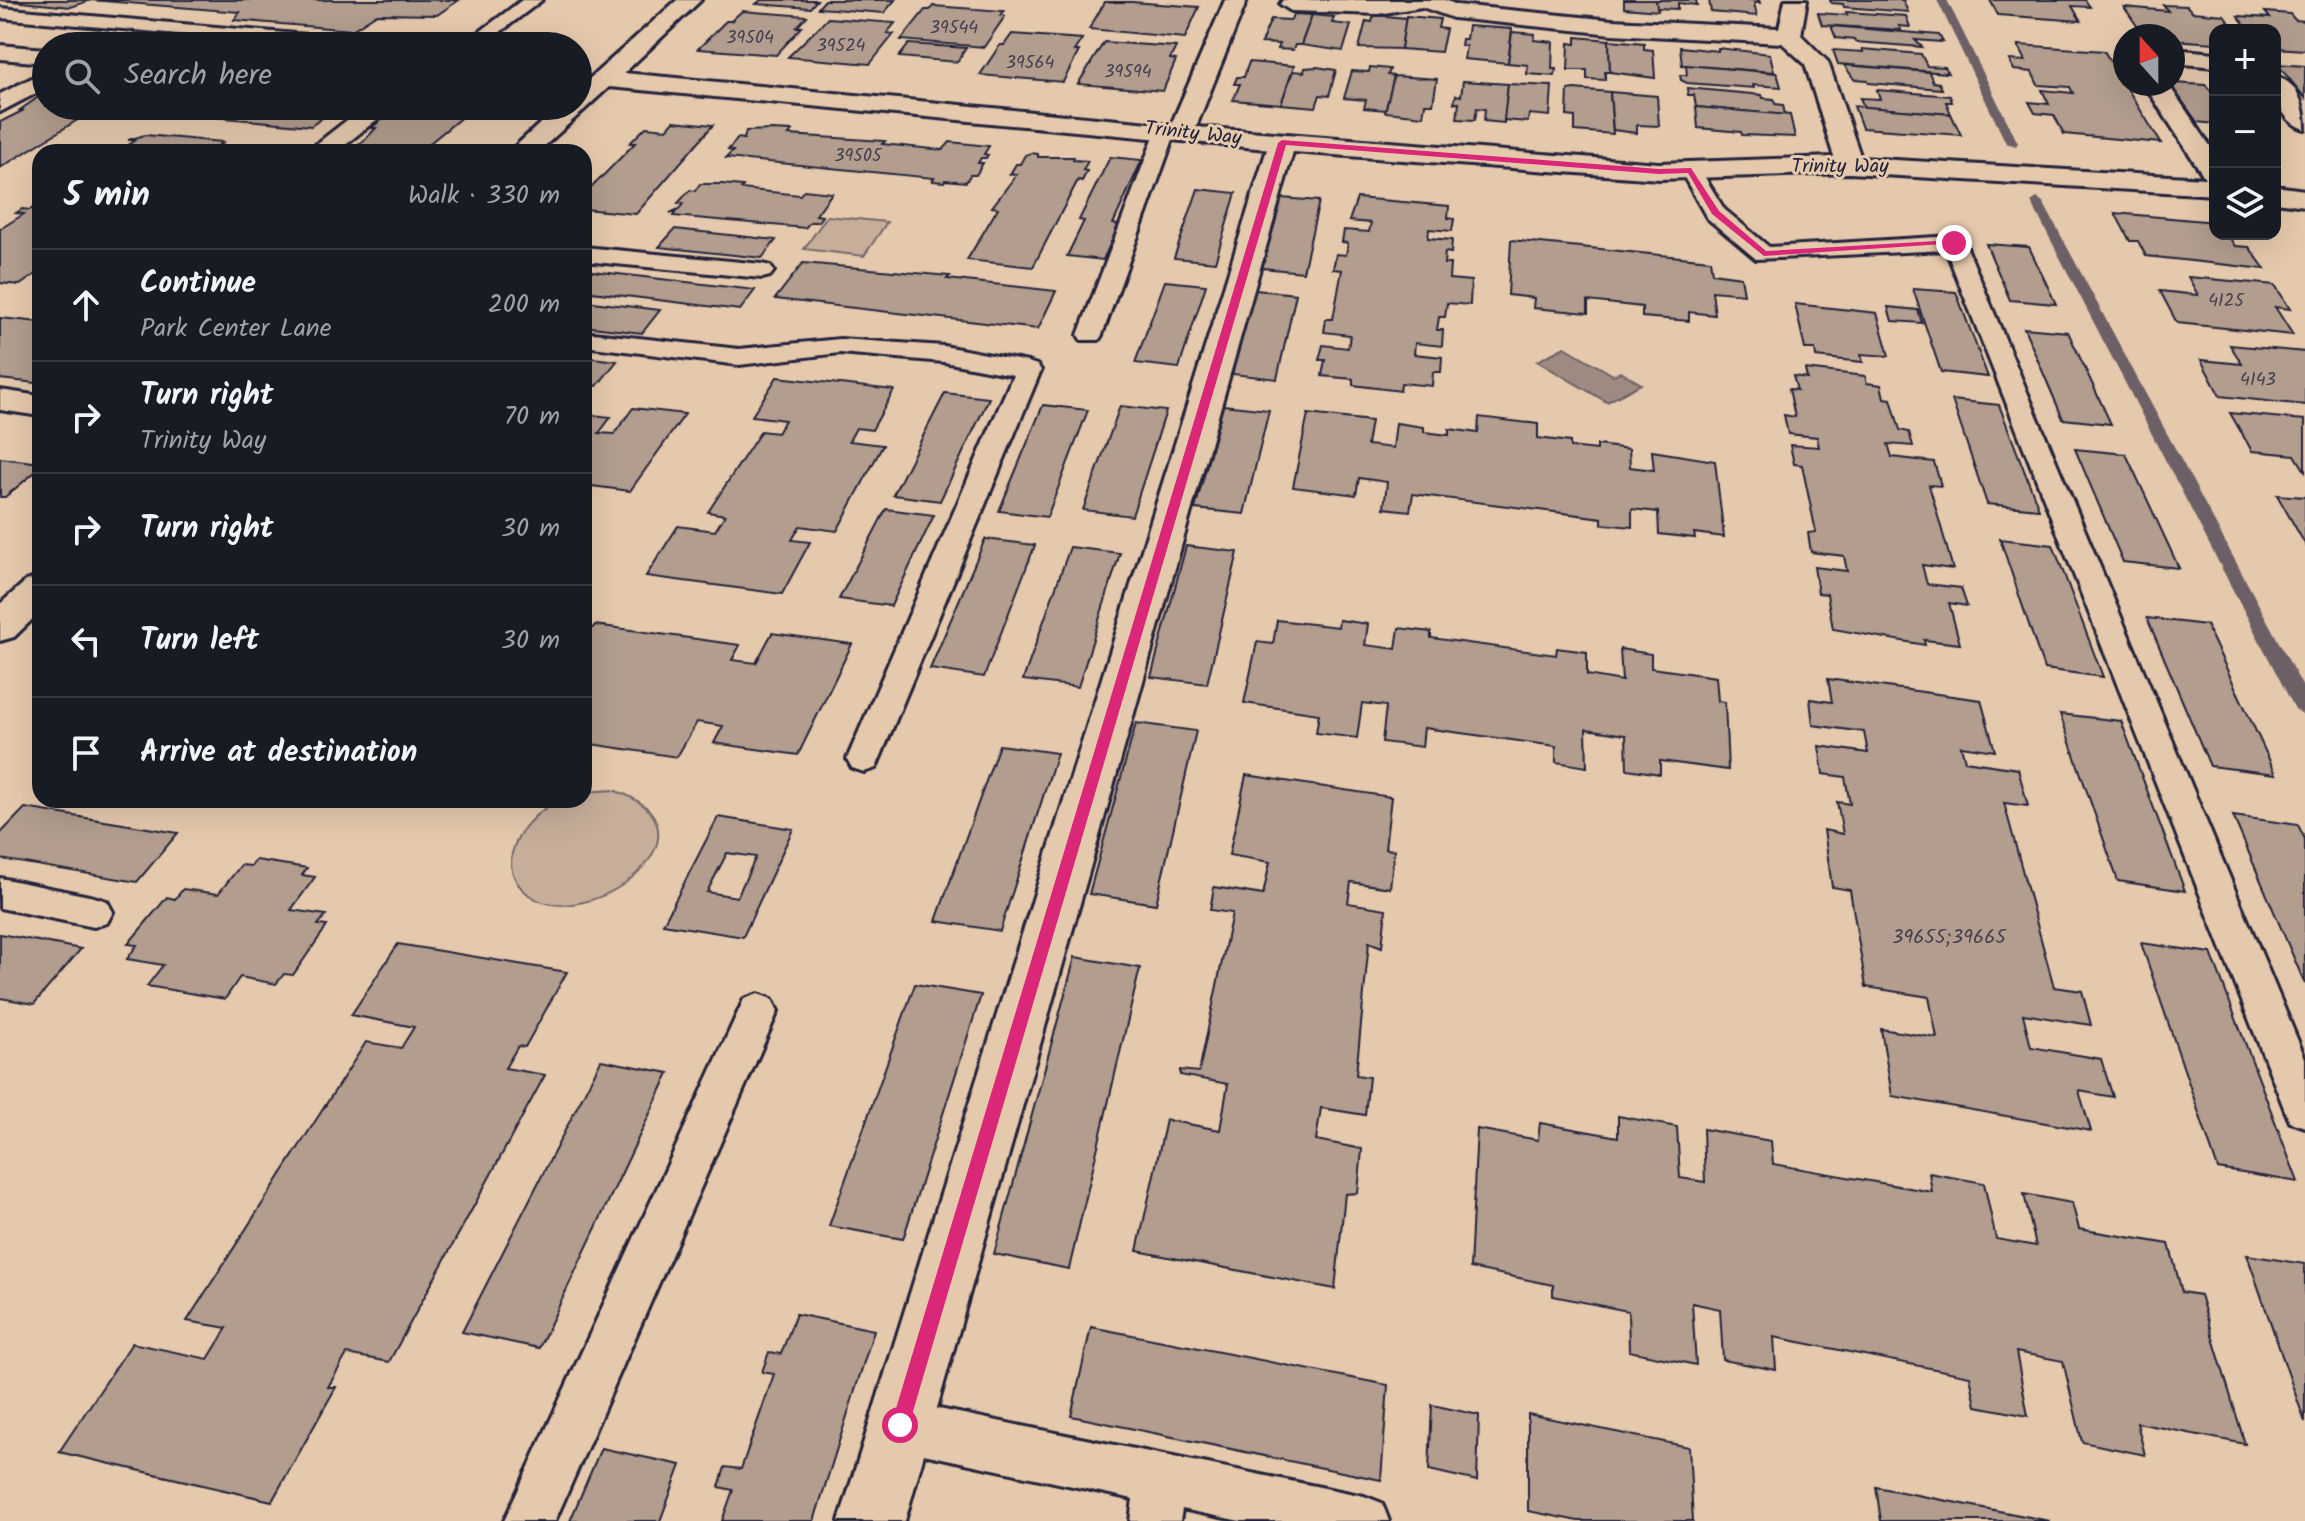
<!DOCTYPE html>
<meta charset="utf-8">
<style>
body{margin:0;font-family:Kalam,sans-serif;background:#242831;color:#f1f3f6}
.controls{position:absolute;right:24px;top:24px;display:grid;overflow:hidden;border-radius:16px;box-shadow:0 8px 32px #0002}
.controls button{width:72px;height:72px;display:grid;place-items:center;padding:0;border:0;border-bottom:2px solid #363941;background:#171b24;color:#f1f3f6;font:40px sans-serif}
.compass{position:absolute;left:2113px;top:24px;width:72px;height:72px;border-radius:50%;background:#171b24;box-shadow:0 8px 32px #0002;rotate:339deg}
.stop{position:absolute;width:24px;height:24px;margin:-18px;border:6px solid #db2777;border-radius:50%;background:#fff}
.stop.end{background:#db2777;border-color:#fff;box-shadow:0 2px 8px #0008}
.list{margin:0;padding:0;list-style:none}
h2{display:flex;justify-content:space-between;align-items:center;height:104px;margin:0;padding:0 32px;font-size:34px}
h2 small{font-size:26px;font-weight:400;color:#9ea1a6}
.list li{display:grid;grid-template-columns:52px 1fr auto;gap:24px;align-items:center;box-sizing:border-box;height:112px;padding:0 32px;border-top:2px solid #363941}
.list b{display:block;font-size:30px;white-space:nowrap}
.list p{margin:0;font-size:26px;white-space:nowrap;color:#9ea1a6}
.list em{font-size:26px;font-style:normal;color:#9ea1a6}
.icon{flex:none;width:44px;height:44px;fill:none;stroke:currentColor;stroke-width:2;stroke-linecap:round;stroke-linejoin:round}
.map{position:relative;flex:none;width:2305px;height:1521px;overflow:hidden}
.search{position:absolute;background:#171b24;box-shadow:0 8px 32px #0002;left:32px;top:32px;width:560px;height:88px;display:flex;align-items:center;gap:20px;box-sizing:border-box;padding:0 28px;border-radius:44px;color:#9ea1a6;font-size:30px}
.panel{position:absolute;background:#171b24;box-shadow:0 8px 32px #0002;left:32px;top:144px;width:560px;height:664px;border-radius:24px}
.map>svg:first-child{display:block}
</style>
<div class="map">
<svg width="2305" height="1521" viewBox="0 0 2305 1521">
<rect width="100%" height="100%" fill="#e5c9ac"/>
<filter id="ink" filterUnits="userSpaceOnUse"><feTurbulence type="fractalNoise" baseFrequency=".0125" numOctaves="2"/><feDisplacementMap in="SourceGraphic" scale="16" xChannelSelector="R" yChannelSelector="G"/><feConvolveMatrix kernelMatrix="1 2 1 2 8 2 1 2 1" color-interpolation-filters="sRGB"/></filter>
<g filter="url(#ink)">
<g fill="#c6ae9a" stroke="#74686a" stroke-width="2">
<polygon points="827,216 887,222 864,256 804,249"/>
<path d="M613 790C731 828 588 938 529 895 491 867 520 821 554 803 563 798 574 800 584 800V792Z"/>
</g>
<polygon fill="#9d8b82" stroke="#6c6166" stroke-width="2" points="1565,347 1613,375 1621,372 1641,384 1607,402 1537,361"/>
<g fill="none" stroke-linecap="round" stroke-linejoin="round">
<g fill="#6c6166" fill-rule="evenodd">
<polygon points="1937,0 1947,0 2018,143 2016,146 2006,143"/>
<polygon points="2037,198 2043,202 2305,691 2305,716 2295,709 2031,202"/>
</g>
</g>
<g fill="#b29d8e" stroke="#22223b" stroke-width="2" fill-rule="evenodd">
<polygon points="0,0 459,0 437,15 377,14 352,30 234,20 240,12 91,0 71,7"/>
<polygon points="761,0 817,0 810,8 756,4"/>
<polygon points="825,0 895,0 884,13 818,8"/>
<polygon points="1624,0 1656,0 1658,11 1624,8"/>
<polygon points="1656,0 1696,0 1697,5 1678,3 1678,9 1657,8"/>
<polygon points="1709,0 1759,0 1760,3 1754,3 1757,16 1711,12"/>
<polygon points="1830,0 1903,0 1908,12 1844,7 1843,4 1831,3"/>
<polygon points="1990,0 2085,0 2090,7 2072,6 2081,21 1998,15"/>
<polygon points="1105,2 1132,2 1199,7 1185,38 1089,29"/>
<polygon points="2163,5 2187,6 2192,12 2224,15 2232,25 2246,26 2238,16 2270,18 2265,12 2290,14 2295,20 2305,21 2305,50 2275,48 2275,30 2215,30 2215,43 2173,40 2173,36 2144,36 2124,7 2168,11"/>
<polygon points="933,6 1004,11 1001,15 1005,16 984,47 901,40 925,10 930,10"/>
<polygon points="742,11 807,16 797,27 802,27 776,55 698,49 726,21 731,21"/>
<polygon points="1846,12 1906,16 1910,27 1899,26 1901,30 1822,25 1818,13 1847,15"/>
<polygon points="1293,14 1312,15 1301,45 1295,45 1293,50 1277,49 1279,44 1261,43 1271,19 1291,20"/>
<polygon points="1312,15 1334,17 1332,23 1351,25 1343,51 1301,45"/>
<polygon points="1374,15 1406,18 1401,49 1359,48 1366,21 1372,22"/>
<polygon points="1406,16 1440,19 1438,28 1446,29 1441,52 1401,49"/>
<polygon points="828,18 895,23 887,33 894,34 870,64 788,57"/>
<polygon points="1468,26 1512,29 1508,63 1464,59 1466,46 1461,45 1462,39 1466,39"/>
<polygon points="1831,26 1939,35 1943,42 1915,40 1922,47 1855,42 1854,40 1836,38"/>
<polygon points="1512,32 1535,34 1534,40 1553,42 1552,69 1556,69 1555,76 1527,74 1528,65 1508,63"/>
<polygon points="1012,34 1082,39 1074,51 1079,51 1063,82 980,75 1000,45 1004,45"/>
<polygon points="1576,37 1609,40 1610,72 1605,72 1605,80 1587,79 1587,70 1568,70 1569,43 1576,44"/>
<polygon points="1609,40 1644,43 1644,49 1653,50 1655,78 1610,72"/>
<polygon points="1104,42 1176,47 1170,59 1176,60 1163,91 1078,84"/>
<polygon points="909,44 966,48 957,62 899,57"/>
<polygon points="2018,45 2104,51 2161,143 2064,134 2054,115 2035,113 2029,102 2049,104 2042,90 2073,93 2070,87 2038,85 2032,72 2014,70 2009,60 2026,61"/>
<polygon points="1680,47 1718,51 1718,48 1770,54 1774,72 1682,65"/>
<polygon points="1862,49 1921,54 1927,66 1945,67 1948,73 1838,64 1833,50 1863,52"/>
<polygon points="1249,62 1294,66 1281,104 1233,100 1240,84 1234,84 1237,77 1244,77"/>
<polygon points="2277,64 2305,66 2305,98"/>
<polygon points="1686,65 1777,73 1781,87 1753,85 1754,88 1687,83 1681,80 1680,75 1687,75"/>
<polygon points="1844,65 1929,72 1933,82 1939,83 1942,89 1869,83 1868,80 1854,79"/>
<polygon points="1317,67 1336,70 1329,96 1320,95 1316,107 1281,104 1293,71 1304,72 1305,68"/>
<polygon points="1370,67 1390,69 1388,75 1394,76 1386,110 1364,108 1366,100 1344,98 1352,71 1369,72"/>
<polygon points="1394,76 1437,79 1433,104 1425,104 1423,116 1385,112"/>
<polygon points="1463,81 1508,84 1504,123 1484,121 1485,109 1477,108 1475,120 1457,119 1459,103 1454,103 1456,95 1461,96"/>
<polygon points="2173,83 2206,85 2215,97 2215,124 2197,122 2170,84"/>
<polygon points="1508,84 1552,86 1550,116 1529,114 1528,122 1504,120"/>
<polygon points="1687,88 1762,95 1763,98 1774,99 1775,104 1783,105 1785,115 1696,107 1694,95 1688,95"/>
<polygon points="1574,89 1610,92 1613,134 1575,131 1575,117 1567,116 1568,90"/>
<polygon points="1877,90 1950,96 1952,102 1946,102 1951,114 1864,107 1860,98 1880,99"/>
<polygon points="1610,92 1657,96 1659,126 1637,125 1637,133 1613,130"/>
<polygon points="44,93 46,106 100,106 0,168 0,122 24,110 20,110"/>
<polygon points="159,106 339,106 311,126 150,111"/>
<polygon points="405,106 475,106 419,152 340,152 363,142 376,128 371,128 394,110"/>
<polygon points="1854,106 1951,114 1961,135 1862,128"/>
<polygon points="1696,107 1790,115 1795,137 1742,135 1741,132 1698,128"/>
<polygon points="674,121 713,125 636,214 584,209 584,191 592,187 635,143 630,143 646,127 667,129"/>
<polygon points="772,130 792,131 789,135 885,141 882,144 943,150 950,142 989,146 984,154 988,155 986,158 981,158 978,163 983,163 976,175 970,175 966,182 945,180 944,182 932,181 934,178 726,158 733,151 728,150 738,138 744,139 746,131"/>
<polygon points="145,135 223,142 219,145 227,146 211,152 118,152 136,140 128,140"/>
<polygon points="1031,153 1038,154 1038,157 1074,157 1073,160 1088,161 1083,170 1087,171 1082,181 1078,180 1033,267 967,260 998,208 992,207 1017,174 1010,174 1016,164 1020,164 1025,155"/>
<polygon points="1110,157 1142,160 1113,224 1119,225 1103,260 1067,256 1084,221 1079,220"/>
<polygon points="700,184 722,184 743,186 741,189 800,195 804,190 832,193 816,215 822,216 818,222 810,222 805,228 673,216 675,213 670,213 679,209 683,204 678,203 690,190 695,191"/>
<polygon points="1198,189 1236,193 1215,262 1174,258"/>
<polygon points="1281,198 1319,201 1303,272 1262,268"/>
<polygon points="1357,198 1449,206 1448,218 1454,219 1452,231 1429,229 1428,238 1452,240 1451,253 1445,252 1444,264 1450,264 1449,279 1471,281 1470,305 1447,303 1445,317 1439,317 1437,330 1443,330 1442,346 1415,343 1414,354 1442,357 1441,372 1433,372 1432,386 1401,383 1400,391 1353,385 1353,379 1322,376 1325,360 1319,360 1323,345 1348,348 1350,335 1324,332 1326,319 1333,319 1342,270 1333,269 1336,254 1346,255 1348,243 1342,242 1344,230 1369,232 1371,223 1349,221"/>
<polygon points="40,203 40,271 20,285 0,283 0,229 24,214 16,213 22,209 30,210"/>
<polygon points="2115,213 2215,222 2215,234 2227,234 2235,246 2249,247 2265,269 2146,256 2138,241 2130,241"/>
<polygon points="675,229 776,240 762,258 659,247"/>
<polygon points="1511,240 1710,260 1712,273 1741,277 1744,294 1712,291 1715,315 1689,312 1689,321 1642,317 1642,307 1588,301 1588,313 1533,308 1534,298 1508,295"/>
<polygon points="1986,244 2029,247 2056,304 2010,300"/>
<polygon points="803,263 950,276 947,279 1056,291 1038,329 775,299"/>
<polygon points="584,270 755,290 740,310 584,291"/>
<polygon points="2188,277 2275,285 2290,309 2275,307 2293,335 2177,323 2160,291 2198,295"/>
<polygon points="1165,281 1206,285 1179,368 1135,363"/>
<polygon points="1913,289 1956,292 1988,377 1941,372"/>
<polygon points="1255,290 1296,294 1277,379 1232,374"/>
<polygon points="584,301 660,310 642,333 584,326"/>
<polygon points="1795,304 1877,313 1889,356 1861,354 1863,362 1816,357 1815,349 1805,349"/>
<polygon points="1888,307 1918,310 1922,323 1892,321"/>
<polygon points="0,318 40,322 40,380 36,383 0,379"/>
<polygon points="2024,328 2068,332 2111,424 2063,419"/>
<polygon points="2230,345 2305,352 2305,405 2220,396 2201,360 2242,364"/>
<polygon points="584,357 617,361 597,386 584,384"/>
<polygon points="1805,369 1865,376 1867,383 1881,385 1884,398 1891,399 1900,430 1909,432 1913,446 1888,444 1892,457 1934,462 1941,486 1929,485 1953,569 1922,565 1927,584 1961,588 1967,606 1949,603 1960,644 1924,640 1925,645 1833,629 1827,594 1818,593 1814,567 1847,571 1844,556 1811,552 1808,533 1816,532 1802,465 1794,464 1790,445 1819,447 1817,437 1788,434 1784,415 1795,417 1789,389 1797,390 1793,376 1807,378"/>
<polygon points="777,377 894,390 872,430 856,428 849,441 883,445 837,531 800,526 792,540 810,542 782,594 646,576 678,526 715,531 725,515 708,512 761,431 777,433 785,420 752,416"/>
<polygon points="945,393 989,398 940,501 893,495"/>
<polygon points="1952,400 1999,405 2039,509 1987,504"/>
<polygon points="1043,405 1088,410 1047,517 999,511"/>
<polygon points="1223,405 1269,410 1244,514 1195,509"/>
<polygon points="1120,406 1166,411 1132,516 1083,510"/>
<polygon points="633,408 685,414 630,491 584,485 584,414 611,417 599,433 614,434"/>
<polygon points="2230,413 2305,420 2305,471 2295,455 2252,451"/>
<polygon points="1308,414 1371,421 1367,445 1393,448 1396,423 1424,427 1424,432 1449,435 1449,429 1478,433 1479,417 1538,424 1538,438 1570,442 1570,447 1597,450 1597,445 1629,449 1630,467 1654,470 1652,451 1715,461 1724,537 1694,533 1695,538 1659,534 1658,512 1632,509 1632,527 1602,524 1602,518 1413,494 1410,511 1384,508 1387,482 1359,478 1356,495 1293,487"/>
<polygon points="2075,449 2126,454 2179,568 2123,562"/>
<polygon points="0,458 40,463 40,468 5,497 0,497"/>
<polygon points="2277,495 2305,497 2305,544"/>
<polygon points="886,509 934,515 891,606 839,599"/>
<polygon points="985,539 1035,545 984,677 930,669"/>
<polygon points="2000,539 2053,545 2103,677 2044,669"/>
<polygon points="1186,546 1238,552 1207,684 1151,677"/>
<polygon points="1070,547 1120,553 1078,687 1023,680"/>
<polygon points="2147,618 2206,625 2276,774 2210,766"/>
<polygon points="1277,620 1338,627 1339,620 1368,624 1365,645 1396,649 1399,628 1431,632 1431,638 1556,655 1557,648 1587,652 1587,675 1622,681 1620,649 1651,654 1651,668 1716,677 1718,701 1725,702 1728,770 1660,761 1660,774 1627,769 1626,735 1586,729 1587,767 1556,762 1556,746 1424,728 1422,747 1382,742 1386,706 1362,703 1357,738 1316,733 1319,714 1244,703 1257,642 1273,644"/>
<polygon points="595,625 740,645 732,660 756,663 772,633 852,644 798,755 714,743 723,726 697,722 677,757 584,743 584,638"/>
<polygon points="1828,679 1981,700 1995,751 1961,746 1965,761 2018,769 2028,806 2004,803 2054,987 2082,991 2091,1025 2023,1014 2031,1047 2101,1059 2113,1097 2079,1091 2091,1131 1892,1096 1881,1029 1937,1038 1929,997 1866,987 1850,890 1832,887 1824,830 1843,834 1837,802 1850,804 1845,777 1823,774 1819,746 1868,753 1864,732 1813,725 1810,699 1832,702"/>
<polygon points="2060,714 2121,721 2185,891 2118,881"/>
<polygon points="1136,723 1196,731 1156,904 1089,894"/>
<polygon points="999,745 1057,753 1000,931 936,921"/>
<polygon points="1246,775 1391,797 1385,849 1394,850 1390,888 1351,882 1348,903 1386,909 1382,947 1369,942 1356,1075 1369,1077 1365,1115 1321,1108 1316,1140 1362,1149 1358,1193 1345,1194 1335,1289 1137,1251 1166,1120 1220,1130 1228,1084 1180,1075 1180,1070 1199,1072 1232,913 1210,910 1214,887 1263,895 1270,862 1229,855"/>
<polygon points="25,808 178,833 137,882 0,859 0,834"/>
<polygon points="2233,816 2298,825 2305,839 2305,984"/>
<path d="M718 817 793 829 743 937 663 924ZM727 853 756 857 737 897 707 892Z"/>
<polygon points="256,860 307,868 302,875 315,877 291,910 326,915 318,925 327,926 293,975 284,974 276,984 240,977 225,999 147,986 163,965 127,959 137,945 128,944 167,897 175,899 183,889 218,894 241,865 251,866"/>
<polygon points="0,934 81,949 34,1004 0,998"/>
<polygon points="2141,943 2211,953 2298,1182 2218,1169"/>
<polygon points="398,944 567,972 525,1047 518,1046 505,1068 545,1075 389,1362 347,1354 328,1387 336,1387 272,1501 59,1452 132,1343 208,1359 227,1328 187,1321 366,1042 401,1048 414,1027 351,1015"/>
<polygon points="1075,957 1140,968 1069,1269 994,1254"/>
<polygon points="915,984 981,995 903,1239 829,1226"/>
<polygon points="601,1060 669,1073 539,1348 462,1332"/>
<polygon points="1618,1116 1677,1127 1680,1178 1705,1182 1703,1129 1771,1141 1773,1164 1932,1192 1929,1173 1984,1183 1996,1239 2036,1246 2024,1194 2072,1203 2079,1229 2169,1244 2182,1292 2200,1295 2245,1444 2137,1423 2145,1455 2082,1442 2063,1361 2016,1352 2028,1416 1976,1406 1970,1376 1774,1337 1776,1370 1723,1360 1720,1309 1692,1303 1696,1365 1629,1351 1628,1311 1553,1296 1553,1285 1470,1268 1477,1129 1538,1140 1540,1123 1618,1137"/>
<polygon points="2247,1255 2305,1264 2305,1422"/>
<polygon points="796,1314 874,1330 814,1521 722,1521 733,1490 719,1487 725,1467 741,1469 774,1374 762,1372 769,1352 781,1354"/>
<polygon points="1091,1327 1388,1385 1381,1480 1071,1416"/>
<polygon points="1432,1405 1479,1415 1477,1481 1429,1470"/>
<polygon points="1528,1414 1689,1447 1693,1521 1578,1521 1528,1511"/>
<polygon points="601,1448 681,1465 660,1521 570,1521"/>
<polygon points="1876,1487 2050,1521 1881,1521"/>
</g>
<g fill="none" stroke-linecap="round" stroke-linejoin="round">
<defs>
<g id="service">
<polygon points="522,0 542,0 482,46 461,46"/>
<polygon points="0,8 376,41 385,46 314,46 0,18"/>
<polygon points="1166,125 1176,131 1102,335 1099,340 1081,340 1078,335 1156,131"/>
<polygon points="1691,164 1698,166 1724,209 1769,247 1954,236 1962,238 1965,243 2305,1058 2305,1127 2290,1122 2284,1108 1946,250 1756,259 1707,218 1680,170"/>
<polygon points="584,247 762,264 770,266 774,271 770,276 762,278 584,261"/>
<polygon points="584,332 739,349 840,339 944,346 1028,362 1037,365 1041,370 876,768 864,772 852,768 847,759 1013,375 944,362 840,353 739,365 584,346"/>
<polygon points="0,878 94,897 107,901 113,912 107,923 94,927 0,908"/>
<polygon points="758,994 772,999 778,1011 555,1521 504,1521 744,999"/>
<polygon points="900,1401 1364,1496 1382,1503 1389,1521 1240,1521 1182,1509 1180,1521 1130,1521 1133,1499 900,1449 883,1442 876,1425 883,1408"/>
</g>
<g id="minor">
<polygon points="677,0 701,0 624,73 1171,125 1225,0 1247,0 1196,127 1659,163 1834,157 1805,64 1782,43 1612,34 1453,18 1422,7 1378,14 1291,11 1280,4 1283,0 1445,0 1457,5 1612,20 1779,28 1785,0 1807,0 1801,35 1828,62 1861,158 2205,178 2144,84 2168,84 2215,153 2215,195 1850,173 1659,179 1293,152 905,1521 839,1521 1267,149 609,87 538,152 509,152 559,106 578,106 578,89"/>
<polygon points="0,45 46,49 46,63 0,59"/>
<polygon points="2173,49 2215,53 2215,67 2173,63"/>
<polygon points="46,71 46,88 0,112 0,94"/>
<path d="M2275 76C2299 82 2305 108 2305 129 2281 123 2275 97 2275 76Z"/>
<polygon points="365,106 394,106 336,152 306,152"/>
<polygon points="2275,186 2305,190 2305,206 2275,202"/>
<polygon points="0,390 40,396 40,416 0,410"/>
<polygon points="40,577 40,612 14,637 0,641 0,604 26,581"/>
</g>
</defs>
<use href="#service" stroke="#22223b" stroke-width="6"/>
<use href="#minor" stroke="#22223b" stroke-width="6"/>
<use href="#service" fill="#e5c9ac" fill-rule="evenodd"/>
<use href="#minor" fill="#e5c9ac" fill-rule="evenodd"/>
</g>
</g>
<polygon fill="#db2777" points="1282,140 1659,169 1691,168 1719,211 1766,251 1954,240 1959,243 1764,256 1712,214 1688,173 1659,174 1286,145 909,1425 907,1432 900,1435 894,1432 891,1425 1278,143"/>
<g text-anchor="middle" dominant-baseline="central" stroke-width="6" stroke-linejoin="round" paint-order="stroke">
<g font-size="18" fill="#464150">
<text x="954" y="28">39544</text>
<text x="750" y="38">39504</text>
<text x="841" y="46">39524</text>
<text x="1030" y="63">39564</text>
<text x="1128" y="72">39594</text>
<text x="858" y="156">39505</text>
<text x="2226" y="301">4125</text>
<text x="2258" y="380">4143</text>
</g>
<g font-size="20" fill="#22223b" stroke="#e5c9ac">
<text transform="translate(1193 134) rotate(6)">Trinity Way</text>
<text x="1840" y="167">Trinity Way</text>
</g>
<g font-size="20" fill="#464150">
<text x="1949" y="938">39655;39665</text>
</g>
</g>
</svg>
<div class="controls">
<button>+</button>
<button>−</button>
<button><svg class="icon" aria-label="layers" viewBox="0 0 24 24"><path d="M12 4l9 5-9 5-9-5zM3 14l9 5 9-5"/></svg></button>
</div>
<svg class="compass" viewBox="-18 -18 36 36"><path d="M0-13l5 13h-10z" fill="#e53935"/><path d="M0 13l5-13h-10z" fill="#9ea1a6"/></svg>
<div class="stop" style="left:900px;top:1425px"></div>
<div class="stop end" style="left:1954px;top:243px"></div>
<div class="search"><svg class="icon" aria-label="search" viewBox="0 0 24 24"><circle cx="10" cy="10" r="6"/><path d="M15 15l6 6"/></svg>Search here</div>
<section class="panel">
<h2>5 min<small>Walk · 330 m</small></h2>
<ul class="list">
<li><svg class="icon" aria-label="ahead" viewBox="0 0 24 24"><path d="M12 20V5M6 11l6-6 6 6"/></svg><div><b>Continue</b><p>Park Center Lane</p></div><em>200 m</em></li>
<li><svg class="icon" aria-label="right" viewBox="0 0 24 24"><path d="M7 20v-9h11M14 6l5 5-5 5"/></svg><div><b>Turn right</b><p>Trinity Way</p></div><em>70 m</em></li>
<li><svg class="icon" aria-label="right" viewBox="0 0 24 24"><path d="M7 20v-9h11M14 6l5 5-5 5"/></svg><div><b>Turn right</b></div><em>30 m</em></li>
<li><svg class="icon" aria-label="left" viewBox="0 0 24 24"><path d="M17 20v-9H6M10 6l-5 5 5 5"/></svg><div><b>Turn left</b></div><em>30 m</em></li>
<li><svg class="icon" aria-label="arrive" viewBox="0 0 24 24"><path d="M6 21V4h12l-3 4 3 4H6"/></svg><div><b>Arrive at destination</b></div></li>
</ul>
</section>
</div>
